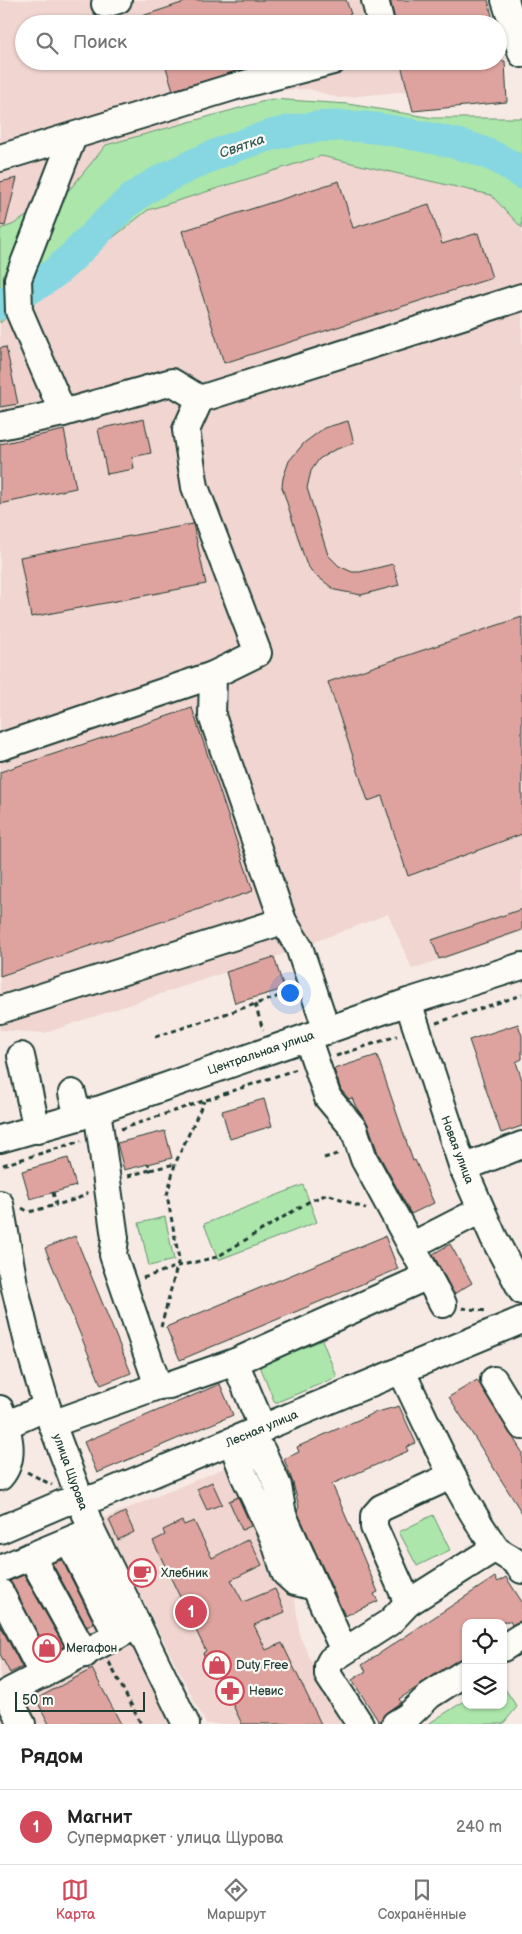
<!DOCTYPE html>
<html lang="ru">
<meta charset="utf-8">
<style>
body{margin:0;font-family:"Balsamiq Sans",sans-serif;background:#f6f6f6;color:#222}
.controls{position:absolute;right:15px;bottom:15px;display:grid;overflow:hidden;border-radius:10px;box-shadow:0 1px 4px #0004}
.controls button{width:45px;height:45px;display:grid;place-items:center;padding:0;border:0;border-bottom:1px solid #e0e0e0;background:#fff;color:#222;font:25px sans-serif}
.scale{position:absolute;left:15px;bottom:12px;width:130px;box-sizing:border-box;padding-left:5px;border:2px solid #1f3d34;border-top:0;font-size:14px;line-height:18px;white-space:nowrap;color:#1f3d34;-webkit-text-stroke:4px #fdfcf7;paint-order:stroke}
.you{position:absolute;left:289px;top:992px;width:18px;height:18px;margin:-12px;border:4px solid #fff;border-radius:50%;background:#1a73e8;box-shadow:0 0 0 8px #1a73e833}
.badge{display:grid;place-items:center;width:32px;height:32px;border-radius:50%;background:#d1495b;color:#fff;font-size:16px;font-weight:700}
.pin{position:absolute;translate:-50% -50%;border:2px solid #fff;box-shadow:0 1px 5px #0006}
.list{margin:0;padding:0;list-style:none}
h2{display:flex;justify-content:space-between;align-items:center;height:65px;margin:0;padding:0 20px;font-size:21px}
h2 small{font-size:16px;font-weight:400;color:#767676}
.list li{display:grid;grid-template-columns:32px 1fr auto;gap:15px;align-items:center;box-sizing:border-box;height:75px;padding:0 20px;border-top:1px solid #e0e0e0}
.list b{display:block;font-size:19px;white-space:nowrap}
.list p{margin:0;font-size:16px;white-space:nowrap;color:#767676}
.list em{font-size:16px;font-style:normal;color:#767676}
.icon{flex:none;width:28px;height:28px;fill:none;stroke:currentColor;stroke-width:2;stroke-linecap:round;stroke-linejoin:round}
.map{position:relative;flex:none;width:522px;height:1724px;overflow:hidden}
.search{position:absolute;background:#fff;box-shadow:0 1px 4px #0004;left:15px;right:15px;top:15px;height:55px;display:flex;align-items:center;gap:12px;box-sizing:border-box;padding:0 18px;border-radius:28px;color:#767676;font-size:19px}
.sheet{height:140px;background:#fff}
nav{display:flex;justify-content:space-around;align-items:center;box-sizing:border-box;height:70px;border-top:1px solid #e0e0e0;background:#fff;font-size:14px;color:#767676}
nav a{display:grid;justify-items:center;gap:2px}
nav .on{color:#d1495b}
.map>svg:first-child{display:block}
</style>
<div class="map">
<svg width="522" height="1724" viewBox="0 0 522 1724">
<rect width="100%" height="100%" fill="#f7eae5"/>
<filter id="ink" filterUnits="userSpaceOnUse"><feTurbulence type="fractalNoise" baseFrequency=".02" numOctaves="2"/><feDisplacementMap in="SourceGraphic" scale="10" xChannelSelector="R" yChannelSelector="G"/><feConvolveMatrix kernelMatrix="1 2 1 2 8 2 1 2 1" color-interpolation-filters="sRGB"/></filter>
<g filter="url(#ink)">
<g fill="#f0d5d0">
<polygon points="0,0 488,0 494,24 24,24 24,61 498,61 498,39 505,63 507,102 413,111 408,91 339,98 309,89 262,91 186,115 181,123 106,145 70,189 12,225 0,229"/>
<polygon points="321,156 491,195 522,228 522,932 412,969 388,914 275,957 284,989 235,1003 226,972 45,1033 0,1030 0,323 10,314 19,311 148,210"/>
<polygon points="244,1460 290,1562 300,1637 341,1724 206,1724 102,1519"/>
<polygon points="77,1530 175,1724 0,1724 0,1562"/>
</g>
<g fill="#ace6ab" stroke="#669270">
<polygon points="272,99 348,104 433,118 522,118 522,228 491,195 321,156 148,210 19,311 10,314 0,323 0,229 12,225 70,189 106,145"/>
<polygon points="303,1185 317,1222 218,1260 204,1224"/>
<polygon points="165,1217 174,1260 149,1266 139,1223"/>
<polygon points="322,1340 337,1377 275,1403 260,1366"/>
<polygon points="433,1515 450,1550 417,1566 399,1532"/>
<polygon points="503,1686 517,1707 503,1724 428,1724 466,1700 466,1705 503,1705"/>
</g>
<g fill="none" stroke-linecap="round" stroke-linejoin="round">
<path stroke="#86d7e1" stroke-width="31" d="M0 304C15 296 32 289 46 279 78 257 101 223 132 199 150 184 173 174 194 164 271 129 326 116 410 134 450 142 490 148 522 174"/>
</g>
<g fill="#dea39e" stroke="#1f3d34">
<polygon points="191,0 346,0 351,14 322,24 127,24 127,21"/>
<polygon points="390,0 488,0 494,24 396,24"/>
<polygon points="164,61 265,61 266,63 173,90"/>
<polygon points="400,61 505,61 507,102 413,111"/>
<polygon points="17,178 5,226 0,225 0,182"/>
<polygon points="339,181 353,228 429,204 442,244 478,233 492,278 224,363 182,231"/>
<polygon points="6,347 18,404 0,407 0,348"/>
<polygon points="144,419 151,453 132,457 134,469 107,474 98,429"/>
<polygon points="348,421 354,443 334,450 319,459 311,471 307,488 328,555 339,566 352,572 360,572 393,564 399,585 361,595 335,590 313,573 306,563 282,487 283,478 289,461 304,443 324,428"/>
<polygon points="64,430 76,488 0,504 0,444"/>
<polygon points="193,524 206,584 31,617 20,557"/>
<polygon points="522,617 522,834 408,876 382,796 368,801 328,682"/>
<polygon points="192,708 253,891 0,976 0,772"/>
<polygon points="522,909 522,930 439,959 432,940"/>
<polygon points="274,957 284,989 235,1003 226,972"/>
<polygon points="518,1024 522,1036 522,1059 516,1062 522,1080 522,1126 501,1133 469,1040"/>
<polygon points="377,1055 413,1161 415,1160 434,1203 411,1214 378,1153 368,1124 356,1107 352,1098 349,1099 341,1090 334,1069"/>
<polygon points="264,1099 272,1126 230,1139 222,1111"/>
<polygon points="165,1131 172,1158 124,1170 117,1143"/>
<polygon points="68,1158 76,1186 30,1199 22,1171"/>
<polygon points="75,1236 131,1373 101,1385 45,1248"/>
<polygon points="385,1236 398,1269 180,1360 166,1327"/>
<polygon points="450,1244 472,1283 454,1294 433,1254"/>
<polygon points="477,1380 522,1452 522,1513 449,1397"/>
<polygon points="220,1384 233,1415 97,1473 84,1442"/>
<polygon points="399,1406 416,1443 406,1447 408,1451 332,1484 378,1592 374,1594 378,1601 345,1616 297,1511 299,1507 293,1483 284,1459 299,1452 297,1447 328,1433 374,1413"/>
<polygon points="212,1482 222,1504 207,1510 197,1489"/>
<polygon points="238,1497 251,1526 242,1530 229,1501"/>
<polygon points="125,1512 134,1532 118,1540 109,1520"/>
<polygon points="182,1521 184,1525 194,1521 212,1558 249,1539 262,1565 231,1580 243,1602 275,1589 285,1612 254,1625 266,1650 282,1643 321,1724 242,1724 215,1668 211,1670 203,1653 206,1651 153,1541 165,1535 163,1530"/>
<polygon points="62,1560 94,1623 87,1627 52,1563"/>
<polygon points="24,1575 64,1646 49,1654 10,1581"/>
<polygon points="495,1577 498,1582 506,1577 522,1602 522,1620 512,1625 510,1621 466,1623 466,1656 399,1699 401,1702 387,1712 379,1722 352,1680 366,1671 362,1665"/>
<polygon points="0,1625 22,1667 10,1673 0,1654"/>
<polygon points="92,1669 121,1724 49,1724 36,1699"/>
</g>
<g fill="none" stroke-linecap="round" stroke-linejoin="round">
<defs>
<g id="minor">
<polyline points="375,0 381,24"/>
<polyline points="505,0 522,54"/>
<polyline points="105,4 118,0"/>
<polyline points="73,137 18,279 19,311 63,413 172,382 200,399"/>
<polyline points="0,158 233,87 333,61"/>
<polyline points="0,426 63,413"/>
<polyline points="0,747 213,675"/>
<polyline points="408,1002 463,1168 494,1238 522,1291"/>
<polyline points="0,1010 283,921"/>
<polyline points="327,1031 299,947 283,921 212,716 213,675 258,653 195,487 186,430 200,399 522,297"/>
<polyline points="307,1037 328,1098 354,1129 364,1159 443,1304"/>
<polyline points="21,1056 37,1130"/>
<polyline points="72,1093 78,1117"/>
<polyline points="97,1110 115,1238 113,1255 158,1386"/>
<polyline points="0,1139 78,1117 408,1002 522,966"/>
<polyline points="463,1168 522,1145"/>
<polyline points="0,1204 14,1284 29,1347 52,1424 92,1531 186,1724"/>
<polyline points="411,1246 481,1210"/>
<polyline points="235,1362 263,1429"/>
<path d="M401 1370C430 1430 456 1491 494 1546 500 1556 513 1555 522 1570"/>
<polyline points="494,1380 522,1426"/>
<path d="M0 1409C8 1430 17 1458 0 1477"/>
<polyline points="52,1424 158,1386 169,1385 235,1362 428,1276"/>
<polyline points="6,1425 47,1407"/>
<polyline points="232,1442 239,1461 262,1451 278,1486 283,1515 344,1651"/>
<polyline points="239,1461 244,1475 274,1539 285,1573 295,1582 315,1587"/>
<polyline points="0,1530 63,1503 97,1497 522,1320"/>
<polyline points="69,1541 117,1636"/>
<polyline points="31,1556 85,1654"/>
<polyline points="0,1569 84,1534"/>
<polyline points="0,1592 43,1675"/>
<polyline points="408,1603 374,1527 374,1516 381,1508 451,1476"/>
<polyline points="503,1648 522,1636"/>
<polyline points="22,1724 6,1693 138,1625"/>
<polyline points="360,1724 328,1675 328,1666 331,1660 390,1622 408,1603 495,1548"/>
<polyline points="395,1724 408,1716 430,1695 466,1672"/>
</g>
</defs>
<use href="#minor" stroke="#1f3d34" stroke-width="30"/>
<g stroke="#1f3d34" stroke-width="3" stroke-dasharray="5 4" stroke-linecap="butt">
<polyline points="255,1004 263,1030"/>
<polyline points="436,1023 522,995"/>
<polyline points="155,1037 292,992"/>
<polyline points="336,1056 397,1036"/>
<polyline points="121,1129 297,1069"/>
<polyline points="324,1158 340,1153"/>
<polyline points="3,1165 81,1141"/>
<polyline points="150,1170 175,1164"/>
<polyline points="128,1176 150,1170 148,1164"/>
<polyline points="53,1192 56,1205 77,1199 88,1193"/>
<polyline points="22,1208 29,1212 56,1205"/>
<polyline points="143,1278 178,1266 217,1257 310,1201 328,1194 366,1209"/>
<polyline points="462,1308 486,1311"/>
<polyline points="161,1327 179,1259 167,1195 175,1164 204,1101"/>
<polyline points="27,1472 52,1485"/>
<polyline points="109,1662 141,1724"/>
</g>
<use href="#minor" stroke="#fdfcf7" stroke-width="26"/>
</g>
</g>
<defs>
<symbol id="cafe-ring" viewBox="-11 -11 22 22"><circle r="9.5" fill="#fdfcf7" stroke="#d1495b" stroke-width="1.5"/><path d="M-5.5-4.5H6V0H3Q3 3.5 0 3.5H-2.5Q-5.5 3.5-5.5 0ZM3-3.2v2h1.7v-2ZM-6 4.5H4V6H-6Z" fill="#d1495b"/></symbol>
<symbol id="shop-ring" viewBox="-11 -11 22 22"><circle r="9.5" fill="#fdfcf7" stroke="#d1495b" stroke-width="1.5"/><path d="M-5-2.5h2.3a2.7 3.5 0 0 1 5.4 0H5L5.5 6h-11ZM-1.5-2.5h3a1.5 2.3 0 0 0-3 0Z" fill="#d1495b"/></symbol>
<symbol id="pharmacy-ring" viewBox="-11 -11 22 22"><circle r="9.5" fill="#fdfcf7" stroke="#d1495b" stroke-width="1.5"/><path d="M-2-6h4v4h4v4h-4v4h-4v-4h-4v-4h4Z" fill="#d1495b"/></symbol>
</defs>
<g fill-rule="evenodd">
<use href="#cafe-ring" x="126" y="1557" width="32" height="32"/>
<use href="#shop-ring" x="31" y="1632" width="32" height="32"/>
<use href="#shop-ring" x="201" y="1649" width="32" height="32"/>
<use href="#pharmacy-ring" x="214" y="1675" width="32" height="32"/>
</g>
<g text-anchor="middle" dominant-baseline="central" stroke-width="4.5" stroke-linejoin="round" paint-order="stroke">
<g font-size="12" fill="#1f3d34" stroke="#fdfcf7">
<text transform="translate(261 1053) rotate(-19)">Центральная улица</text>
<text transform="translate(457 1150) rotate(69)">Новая улица</text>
<text transform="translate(262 1429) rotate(-23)">Лесная улица</text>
<text transform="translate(70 1472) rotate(70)">улица Щурова</text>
</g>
<g font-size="12" fill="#1f3d34" stroke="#fdfcf7" text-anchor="start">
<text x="161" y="1573">Хлебник</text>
<text x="66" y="1648">Мегафон</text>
<text x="236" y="1665">Duty Free</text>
<text x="249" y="1691">Невис</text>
</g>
<g font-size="14" font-style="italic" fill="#345c57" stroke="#fdfcf7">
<text transform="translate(242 146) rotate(-19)">Святка</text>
</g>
</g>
</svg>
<div class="controls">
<button><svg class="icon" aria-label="locate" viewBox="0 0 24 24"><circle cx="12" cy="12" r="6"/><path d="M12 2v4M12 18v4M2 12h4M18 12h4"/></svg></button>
<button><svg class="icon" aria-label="layers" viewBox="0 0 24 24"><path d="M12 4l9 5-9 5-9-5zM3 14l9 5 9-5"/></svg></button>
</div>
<div class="scale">50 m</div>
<div class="you"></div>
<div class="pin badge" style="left:191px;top:1612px">1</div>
<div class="search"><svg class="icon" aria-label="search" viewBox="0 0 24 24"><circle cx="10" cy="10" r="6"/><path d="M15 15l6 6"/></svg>Поиск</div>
</div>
<section class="sheet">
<h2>Рядом<small></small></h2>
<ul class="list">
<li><span class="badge">1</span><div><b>Магнит</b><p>Супермаркет · улица Щурова</p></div><em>240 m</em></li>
</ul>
</section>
<nav>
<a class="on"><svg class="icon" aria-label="map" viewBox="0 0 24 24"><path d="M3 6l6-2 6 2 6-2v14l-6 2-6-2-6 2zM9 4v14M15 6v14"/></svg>Карта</a>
<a><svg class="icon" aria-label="directions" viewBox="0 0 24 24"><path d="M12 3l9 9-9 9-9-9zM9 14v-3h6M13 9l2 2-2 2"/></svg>Маршрут</a>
<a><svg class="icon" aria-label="saved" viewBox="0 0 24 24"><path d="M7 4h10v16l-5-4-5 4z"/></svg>Сохранённые</a>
</nav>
